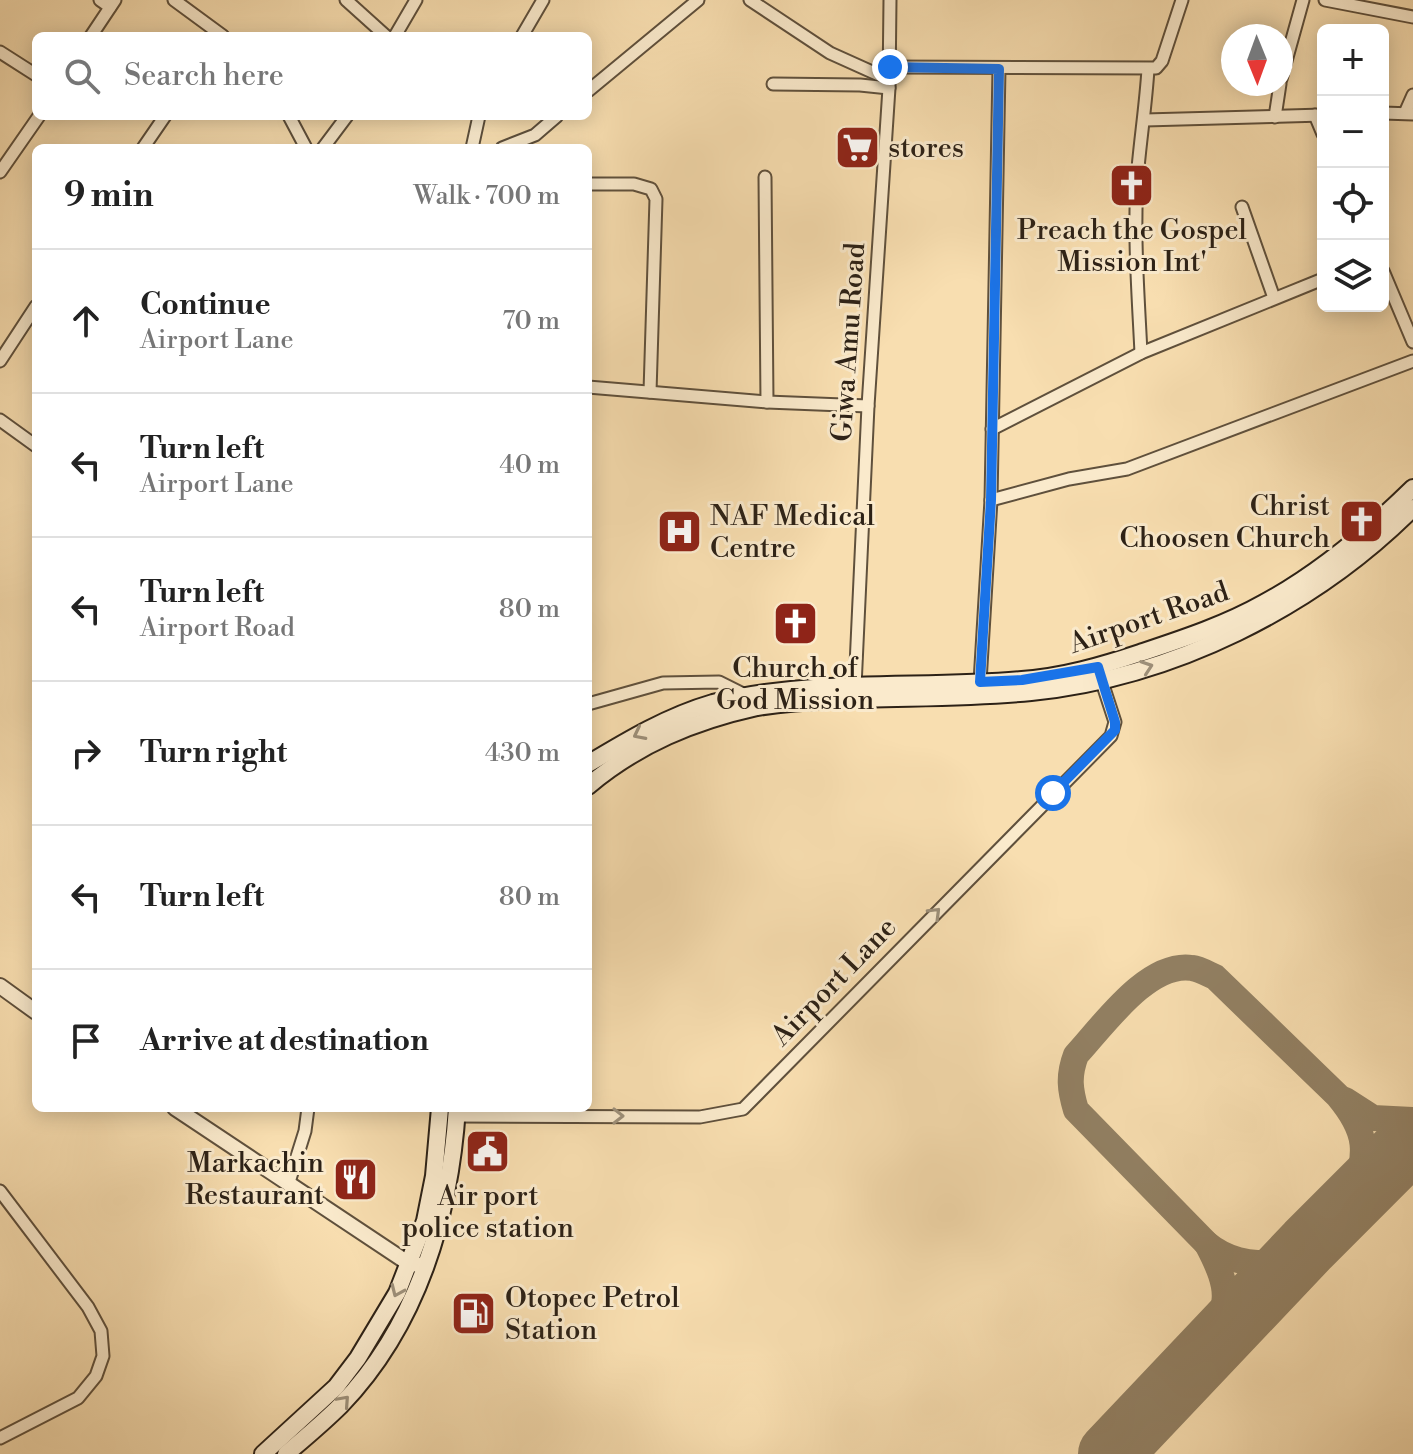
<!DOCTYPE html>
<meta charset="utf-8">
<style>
body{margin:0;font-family:"Libre Bodoni",serif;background:#f2f2f2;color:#222}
.controls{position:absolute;right:24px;top:24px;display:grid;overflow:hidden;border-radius:12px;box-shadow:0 4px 20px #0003}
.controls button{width:72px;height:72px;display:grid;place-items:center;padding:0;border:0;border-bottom:2px solid #e0e0e0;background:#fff;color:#222;font:40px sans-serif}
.compass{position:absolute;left:1221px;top:24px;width:72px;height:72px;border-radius:50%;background:#fff;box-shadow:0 4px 20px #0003;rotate:179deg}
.stop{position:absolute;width:24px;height:24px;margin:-18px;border:6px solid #1a73e8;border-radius:50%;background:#fff}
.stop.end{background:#1a73e8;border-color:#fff;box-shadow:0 2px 8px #0008}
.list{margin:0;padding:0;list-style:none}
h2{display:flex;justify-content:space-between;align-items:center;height:104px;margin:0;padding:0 32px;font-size:34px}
h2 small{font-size:26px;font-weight:400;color:#767676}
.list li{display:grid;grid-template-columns:52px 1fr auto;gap:24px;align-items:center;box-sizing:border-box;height:144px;padding:0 32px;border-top:2px solid #e0e0e0}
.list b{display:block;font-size:30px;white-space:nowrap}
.list p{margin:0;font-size:26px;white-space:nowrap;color:#767676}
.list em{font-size:26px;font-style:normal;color:#767676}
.icon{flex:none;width:44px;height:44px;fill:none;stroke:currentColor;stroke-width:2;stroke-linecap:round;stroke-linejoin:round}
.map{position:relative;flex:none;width:1413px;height:1454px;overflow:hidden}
.search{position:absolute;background:#fff;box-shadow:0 4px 20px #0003;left:32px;top:32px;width:560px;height:88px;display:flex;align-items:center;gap:20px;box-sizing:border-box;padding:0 28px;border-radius:12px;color:#767676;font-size:30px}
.panel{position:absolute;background:#fff;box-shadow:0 4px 20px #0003;left:32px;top:144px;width:560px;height:968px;border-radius:12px}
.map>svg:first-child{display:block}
</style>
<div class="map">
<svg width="1413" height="1454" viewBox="0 0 1413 1454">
<rect width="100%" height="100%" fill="#f8deb0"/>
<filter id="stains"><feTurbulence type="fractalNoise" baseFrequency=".0025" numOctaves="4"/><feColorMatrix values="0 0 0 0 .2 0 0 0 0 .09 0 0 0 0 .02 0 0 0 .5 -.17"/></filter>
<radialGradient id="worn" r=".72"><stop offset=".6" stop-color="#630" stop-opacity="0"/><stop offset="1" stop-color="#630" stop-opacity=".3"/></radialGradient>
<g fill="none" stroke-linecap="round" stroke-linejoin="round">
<g stroke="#928063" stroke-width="26">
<polyline points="1345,1100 1373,1118 1413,1120"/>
<path d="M1308 1245C1297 1250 1285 1258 1273 1261 1251 1267 1224 1258 1207 1244L1076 1110C1070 1090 1068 1076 1076 1055 1103 1026 1148 961 1192 968 1200 969 1208 974 1215 977L1338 1096C1372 1137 1365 1154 1353 1202"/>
<path d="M1203 1357C1227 1305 1235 1297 1207 1244"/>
</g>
<polyline stroke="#928063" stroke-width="64" points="1110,1454 1308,1245 1413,1140"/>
<defs>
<g id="minor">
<polyline points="100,0 110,7"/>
<polyline points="174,0 223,36"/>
<polyline points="346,0 386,36"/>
<polyline points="750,0 830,53 890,80"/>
<polyline points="1325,0 1413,17"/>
<polyline points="91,36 115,0"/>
<polyline points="395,36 416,0"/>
<polyline points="522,36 543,0"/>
<polyline points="0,52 36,75"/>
<polyline points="890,67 1156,68 1162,61 1182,0"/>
<polyline points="1281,79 1303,0"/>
<polyline points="773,84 860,85 889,88"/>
<polyline points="588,91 698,0"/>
<polyline points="1383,113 1413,114"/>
<polyline points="1405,113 1413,95"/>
<polyline points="1315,115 1323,134"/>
<polyline points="289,116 306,148"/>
<polyline points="1275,117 1280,84"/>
<polyline points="1145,120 1323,115"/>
<polyline points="143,148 165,116"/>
<polyline points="323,148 347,116"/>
<polyline points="472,148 479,116"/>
<polyline points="502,148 535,135 557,116"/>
<polyline points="0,172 39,116"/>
<polyline points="765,177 767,402"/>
<polyline points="588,184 634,184 651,189 656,199 650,392"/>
<polyline points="1242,207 1274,298"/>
<polyline points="1383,271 1413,342"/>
<path d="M1141 353C1138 291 1133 229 1138 168 1141 135 1146 102 1148 69"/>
<polyline points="0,361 36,306"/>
<polyline points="588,387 767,402 868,406"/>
<polyline points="0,420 36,446"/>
<polyline points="992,429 1141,353 1323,279"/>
<polyline points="991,500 1069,479 1127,469 1413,361"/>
<polyline points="980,682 991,500 999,69"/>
<polyline points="855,687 868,406 889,88 890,0"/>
<polyline points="588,704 663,683 719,682 749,697"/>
<polyline points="456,1116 700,1117 743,1109 1111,736 1115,722 1100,676"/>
<polyline points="289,1182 305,1131 308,1108"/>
<polyline points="0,1191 88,1307 101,1331 103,1356 96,1376 78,1398 0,1438"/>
</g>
<g id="tertiary">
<polyline points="0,986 36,1012"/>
<polyline points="175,1108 408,1263 419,1265"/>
</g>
<g id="secondary">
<path d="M588 764C628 740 668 716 713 703 811 678 922 689 1022 680 1063 677 1101 666 1140 653 1182 639 1225 625 1264 603 1318 574 1369 531 1413 488"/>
<path d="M588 786C638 744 694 721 757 707 847 694 940 701 1031 692 1172 678 1313 608 1413 508"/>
<polyline points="263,1454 336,1387 358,1358 397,1293 425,1221 434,1176 440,1108"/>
<path d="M286 1454C305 1438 324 1422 341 1405 418 1325 450 1216 457 1108"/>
</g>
</defs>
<use href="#minor" stroke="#5f503c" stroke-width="15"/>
<use href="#tertiary" stroke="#5f503c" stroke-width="18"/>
<use href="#secondary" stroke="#2c2116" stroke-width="20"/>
<use href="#minor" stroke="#faeacc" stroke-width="11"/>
<use href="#tertiary" stroke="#faeacc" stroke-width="14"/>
<use href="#secondary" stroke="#faeacc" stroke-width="16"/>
</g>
<defs><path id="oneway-chevron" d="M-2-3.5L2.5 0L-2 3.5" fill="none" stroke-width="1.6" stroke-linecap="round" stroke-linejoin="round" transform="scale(2)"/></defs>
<g stroke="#9d907a">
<use href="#oneway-chevron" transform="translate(1147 667) rotate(-19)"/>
<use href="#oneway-chevron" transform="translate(639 734) rotate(153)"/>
<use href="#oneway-chevron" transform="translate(935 913) rotate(-45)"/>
<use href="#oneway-chevron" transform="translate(618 1116)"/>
<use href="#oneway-chevron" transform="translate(397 1291) rotate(114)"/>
<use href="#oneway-chevron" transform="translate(344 1401) rotate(-48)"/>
</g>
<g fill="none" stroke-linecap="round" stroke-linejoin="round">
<polyline stroke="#1a73e8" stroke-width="10" points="890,67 999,69 991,500 980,682 1022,680 1098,667 1115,722 1115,730 1053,793"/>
</g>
<defs>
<symbol id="supermarket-square" viewBox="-11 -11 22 22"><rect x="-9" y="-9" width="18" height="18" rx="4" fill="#8f2418" stroke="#faeacc"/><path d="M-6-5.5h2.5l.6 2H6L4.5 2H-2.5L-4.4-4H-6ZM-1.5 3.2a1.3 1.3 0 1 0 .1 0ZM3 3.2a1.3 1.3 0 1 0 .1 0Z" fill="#fff"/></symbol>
<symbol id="church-square" viewBox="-11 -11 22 22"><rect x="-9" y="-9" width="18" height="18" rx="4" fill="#8f2418" stroke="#faeacc"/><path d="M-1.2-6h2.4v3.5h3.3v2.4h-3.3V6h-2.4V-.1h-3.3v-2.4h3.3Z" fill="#fff"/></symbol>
<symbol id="hospital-square" viewBox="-11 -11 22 22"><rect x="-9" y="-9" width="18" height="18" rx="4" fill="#8f2418" stroke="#faeacc"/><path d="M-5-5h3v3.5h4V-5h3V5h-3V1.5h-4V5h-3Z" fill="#fff"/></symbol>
<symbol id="civic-square" viewBox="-11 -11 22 22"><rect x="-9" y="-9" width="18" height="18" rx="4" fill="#8f2418" stroke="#faeacc"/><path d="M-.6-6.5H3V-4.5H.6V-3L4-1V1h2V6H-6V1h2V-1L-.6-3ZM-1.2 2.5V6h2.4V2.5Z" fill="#fff"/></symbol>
<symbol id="restaurant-square" viewBox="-11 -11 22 22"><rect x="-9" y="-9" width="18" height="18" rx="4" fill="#8f2418" stroke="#faeacc"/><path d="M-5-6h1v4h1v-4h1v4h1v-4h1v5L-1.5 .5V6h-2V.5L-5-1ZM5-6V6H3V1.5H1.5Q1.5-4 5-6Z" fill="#fff"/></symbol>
<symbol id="fuel-square" viewBox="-11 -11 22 22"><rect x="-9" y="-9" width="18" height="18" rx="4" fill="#8f2418" stroke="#faeacc"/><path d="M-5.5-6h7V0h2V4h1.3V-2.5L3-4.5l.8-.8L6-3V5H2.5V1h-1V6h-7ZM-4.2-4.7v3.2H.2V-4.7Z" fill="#fff"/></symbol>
</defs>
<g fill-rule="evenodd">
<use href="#supermarket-square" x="832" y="122" width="51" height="51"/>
<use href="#church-square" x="1106" y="160" width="51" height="51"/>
<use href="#church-square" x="1336" y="496" width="51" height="51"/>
<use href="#hospital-square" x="654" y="506" width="51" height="51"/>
<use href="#church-square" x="770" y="598" width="51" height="51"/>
<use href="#civic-square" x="462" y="1126" width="51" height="51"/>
<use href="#restaurant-square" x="330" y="1154" width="51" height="51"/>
<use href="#fuel-square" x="448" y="1288" width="51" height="51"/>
</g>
<g text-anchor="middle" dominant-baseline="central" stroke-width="6" stroke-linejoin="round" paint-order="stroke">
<g font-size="28" fill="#2c2116" stroke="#faeacc" text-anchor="start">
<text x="888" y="148">stores</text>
<text x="1132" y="230" text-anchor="middle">Preach the Gospel<tspan x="1132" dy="32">Mission Int'</tspan></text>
<text x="1330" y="506" text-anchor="end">Christ<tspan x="1330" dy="32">Choosen Church</tspan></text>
<text x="710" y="516">NAF Medical<tspan x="710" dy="32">Centre</tspan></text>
<text x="795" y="668" text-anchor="middle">Church of<tspan x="795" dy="32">God Mission</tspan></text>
<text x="324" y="1163" text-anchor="end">Markachin<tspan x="324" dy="32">Restaurant</tspan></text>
<text x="488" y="1196" text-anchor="middle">Air port<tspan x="488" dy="32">police station</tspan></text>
<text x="505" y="1298">Otopec Petrol<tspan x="505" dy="32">Station</tspan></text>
</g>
<g font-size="28" fill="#2c2116" stroke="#faeacc">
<text transform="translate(849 342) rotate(-86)">Giwa Amu Road</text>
<text transform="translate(1149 618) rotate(-19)">Airport Road</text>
<text transform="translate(834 982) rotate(-46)">Airport Lane</text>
</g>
</g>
<rect width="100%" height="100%" filter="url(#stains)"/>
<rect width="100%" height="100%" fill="url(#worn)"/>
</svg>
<div class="controls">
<button>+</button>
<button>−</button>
<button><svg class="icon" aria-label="locate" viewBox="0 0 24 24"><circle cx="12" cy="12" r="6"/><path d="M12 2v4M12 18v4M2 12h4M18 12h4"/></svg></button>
<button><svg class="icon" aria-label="layers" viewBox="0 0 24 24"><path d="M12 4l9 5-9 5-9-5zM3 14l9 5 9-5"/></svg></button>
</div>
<svg class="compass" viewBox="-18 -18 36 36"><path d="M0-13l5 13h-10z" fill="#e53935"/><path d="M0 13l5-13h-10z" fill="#767676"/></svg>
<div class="stop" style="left:1053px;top:793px"></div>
<div class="stop end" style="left:890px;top:67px"></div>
<div class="search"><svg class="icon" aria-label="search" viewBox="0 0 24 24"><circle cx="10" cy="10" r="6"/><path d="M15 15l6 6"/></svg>Search here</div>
<section class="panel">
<h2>9 min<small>Walk · 700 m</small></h2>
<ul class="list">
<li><svg class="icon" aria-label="ahead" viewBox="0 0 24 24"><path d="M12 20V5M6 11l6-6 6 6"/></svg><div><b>Continue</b><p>Airport Lane</p></div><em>70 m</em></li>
<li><svg class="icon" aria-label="left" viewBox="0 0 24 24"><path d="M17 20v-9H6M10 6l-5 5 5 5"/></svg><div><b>Turn left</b><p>Airport Lane</p></div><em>40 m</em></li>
<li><svg class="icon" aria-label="left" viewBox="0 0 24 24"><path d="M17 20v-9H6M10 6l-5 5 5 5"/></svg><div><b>Turn left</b><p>Airport Road</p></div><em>80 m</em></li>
<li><svg class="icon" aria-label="right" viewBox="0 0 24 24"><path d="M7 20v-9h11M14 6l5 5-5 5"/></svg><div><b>Turn right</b></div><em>430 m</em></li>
<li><svg class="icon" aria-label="left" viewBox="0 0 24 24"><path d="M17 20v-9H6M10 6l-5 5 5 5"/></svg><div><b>Turn left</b></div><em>80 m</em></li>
<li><svg class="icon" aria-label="arrive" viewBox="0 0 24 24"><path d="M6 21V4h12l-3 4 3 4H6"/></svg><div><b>Arrive at destination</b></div></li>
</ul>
</section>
</div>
